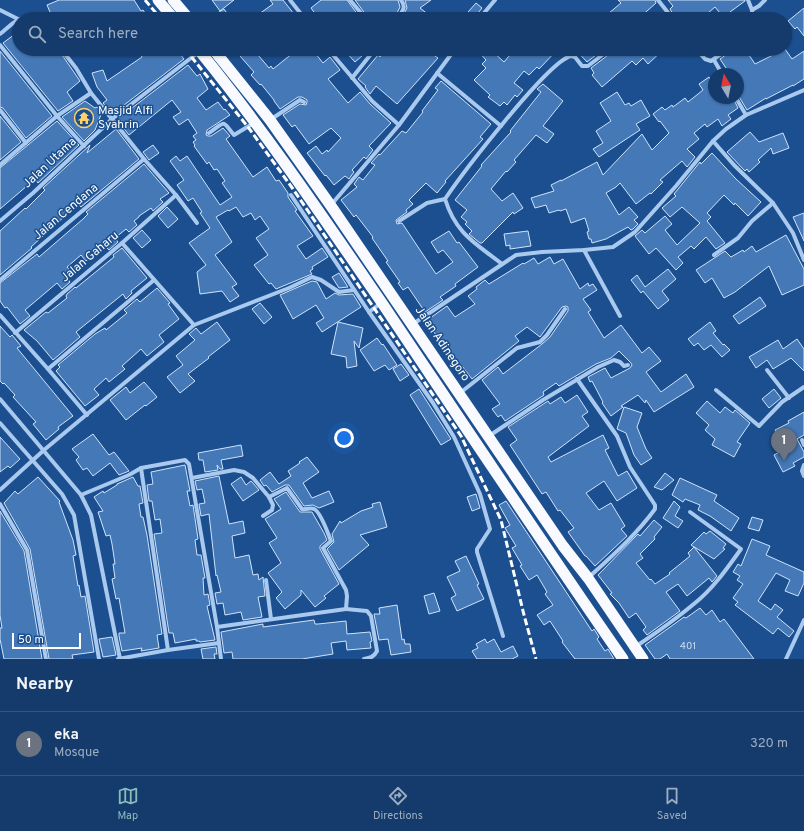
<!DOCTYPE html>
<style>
body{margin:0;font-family:Overpass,sans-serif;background:#1d4271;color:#f1f3f6}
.compass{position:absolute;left:708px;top:68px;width:36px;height:36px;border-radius:50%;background:#143b6b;box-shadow:0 1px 3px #0004;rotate:350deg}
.scale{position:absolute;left:12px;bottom:10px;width:69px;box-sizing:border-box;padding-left:4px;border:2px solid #fff;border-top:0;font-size:11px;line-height:14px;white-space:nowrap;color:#fff;-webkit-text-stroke:3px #1b4f8f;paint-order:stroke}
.you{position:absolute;left:344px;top:438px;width:14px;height:14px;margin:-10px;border:3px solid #fff;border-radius:50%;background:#1a73e8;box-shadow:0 0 0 6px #1a73e833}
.badge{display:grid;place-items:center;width:26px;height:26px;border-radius:50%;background:#8bbbb9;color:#fff;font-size:13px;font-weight:700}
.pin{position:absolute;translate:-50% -33px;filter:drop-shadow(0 1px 2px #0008)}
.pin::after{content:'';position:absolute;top:21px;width:14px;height:12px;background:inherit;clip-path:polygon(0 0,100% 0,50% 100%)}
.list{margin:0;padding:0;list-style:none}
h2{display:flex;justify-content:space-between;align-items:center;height:52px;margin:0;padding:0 16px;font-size:17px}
h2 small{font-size:13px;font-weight:400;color:#9dadc1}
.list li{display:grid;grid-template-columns:26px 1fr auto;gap:12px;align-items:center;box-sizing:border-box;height:64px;padding:0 16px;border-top:1px solid #33557e}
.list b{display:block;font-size:15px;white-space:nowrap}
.list p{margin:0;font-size:13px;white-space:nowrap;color:#9dadc1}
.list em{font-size:13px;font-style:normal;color:#9dadc1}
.icon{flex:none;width:22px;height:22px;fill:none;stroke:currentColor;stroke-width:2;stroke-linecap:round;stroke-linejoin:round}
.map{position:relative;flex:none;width:804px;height:659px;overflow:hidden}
.search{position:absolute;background:#143b6b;box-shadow:0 1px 3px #0004;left:12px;right:12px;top:12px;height:44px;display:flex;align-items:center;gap:10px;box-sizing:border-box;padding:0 14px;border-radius:22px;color:#9dadc1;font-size:15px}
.sheet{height:116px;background:#143b6b}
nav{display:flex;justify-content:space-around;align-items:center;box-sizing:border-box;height:56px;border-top:1px solid #33557e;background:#143b6b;font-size:11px;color:#9dadc1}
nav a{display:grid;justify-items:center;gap:2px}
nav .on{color:#8bbbb9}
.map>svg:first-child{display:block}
</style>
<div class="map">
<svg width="804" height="659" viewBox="0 0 804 659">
<rect width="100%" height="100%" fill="#1b4f8f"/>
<g fill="#4478b7" stroke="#cfe3fa">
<polygon points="59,0 134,0 141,11 143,10 147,16 142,19 53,19 47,5"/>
<polygon points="212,0 234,0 220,11"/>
<polygon points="270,0 283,0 298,19 280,19 283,17 281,15 276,19 262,19 259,14 273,4"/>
<polygon points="321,0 347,0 361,19 319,19 311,8"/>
<polygon points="355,0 398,0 400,7 394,19 369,19"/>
<polygon points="405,0 431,0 420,8 429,15 426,19 401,19 407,8"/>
<polygon points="618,0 655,0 656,3 638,19 602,19 621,3"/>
<polygon points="668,0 745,0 745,1 730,12 732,15 727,19 725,19 715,7 701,19 676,19 670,9 673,6"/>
<polygon points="476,3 482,8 474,18 468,12"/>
<polygon points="804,8 804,36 797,27 795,29 788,21"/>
<polygon points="224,9 231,19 208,19"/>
<polygon points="19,31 19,49 58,49 80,81 67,92 73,101 58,111 3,43"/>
<polygon points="137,49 176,49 184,59 115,112 112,108 109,110 103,103 107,100 97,87 92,73 103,70 107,81 142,57"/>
<polygon points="239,49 253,49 269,68 271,66 273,69 298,49 312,49 323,63 330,57 340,70 328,79 348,103 360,92 370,104 391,123 369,146 373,150 366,159 364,157 352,170 354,172 349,179 345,176 334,185 326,175 325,176 307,153 316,146 322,154 327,150 328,152 341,138 331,128 309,144 295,125 292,127 283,115 300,104 306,105 307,102 307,100 302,97 298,97 280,109 274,101 274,100 261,84 260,85 251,75 254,72 240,56 243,54"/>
<polygon points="343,49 370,49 355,62"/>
<polygon points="386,49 436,49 432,54 438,58 397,104 376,86 370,94 365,87 366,86 358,79 378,55 380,57"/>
<polygon points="476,49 490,49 504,62 515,49 558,49 539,69 537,67 529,75 524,71 514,83 523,90 517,97 515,95 507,105 504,102 500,106 488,97 490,95 474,80 486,68 482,64 486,60"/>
<polygon points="575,49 604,49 587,62"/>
<polygon points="613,49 664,49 648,64 643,58 636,65 632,61 602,87 592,75 594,73 591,68 612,52"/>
<polygon points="731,49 745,49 755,64 775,54 772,49 785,49 792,59 804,51 804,79 793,86 793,85 766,99 766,98 747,110 738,95 738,74 730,74 720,59 730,52"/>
<polygon points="0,51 52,116 26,138 3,108 0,107"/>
<polygon points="188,65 197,76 200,74 208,89 197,98 206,110 218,102 224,110 225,109 230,115 207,130 206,135 208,136 211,136 223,128 230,136 226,139 253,177 267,167 276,181 279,180 288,193 288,197 297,210 295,211 313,236 297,246 306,259 322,248 328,257 312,267 313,269 310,271 312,274 276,289 271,283 269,284 254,265 268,255 256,238 269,229 260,216 255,220 251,213 243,217 236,207 229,211 228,210 216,217 232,242 215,255 237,284 232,287 239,296 230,302 222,291 200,294 197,272 206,265 189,243 210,228 200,213 202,212 193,198 188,201 177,185 184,180 170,161 176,156 180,161 187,156 220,205 232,197 222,183 225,181 217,169 214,170 209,162 207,164 194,146 195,145 193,142 196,140 193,136 197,133 188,119 179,125 173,117 181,112 172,100 129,135 121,125 123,123 119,118"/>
<polygon points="709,77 711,81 714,79 714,98 733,98 738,108 728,115 731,119 722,126 718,119 707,127 705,124 694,133 699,139 687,149 695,157 687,167 682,161 660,180 663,182 651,194 650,193 636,204 620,183 616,187 606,193 619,215 629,207 638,217 634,220 638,224 633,229 631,230 628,227 606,239 592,243 591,239 589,239 587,232 589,231 585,218 571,223 566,209 560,211 559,210 549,213 546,205 535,208 531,198 554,191 551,185 561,180 561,181 597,162 603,175 642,134 652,150 669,133 660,121 659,122 653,114 662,107 665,110 672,105 673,107 685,98 688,102 703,90 699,84"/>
<polygon points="441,81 491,124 480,137 483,139 445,181 446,182 437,193 426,183 409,200 413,204 406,210 407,212 396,220 397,224 402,223 436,274 453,262 443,250 438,253 431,242 449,231 457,243 459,242 478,267 455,284 456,286 440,297 443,300 425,312 408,287 403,290 398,283 400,282 386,262 388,261 372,238 373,237 356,215 354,217 341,200 357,187 354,184 359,177 363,180 375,165 371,163 379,154 380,155 402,131 406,133 423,112 422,111 438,90 435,88"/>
<polygon points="543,84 563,101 543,126 554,134 547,143 536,135 514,160 516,162 507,172 506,171 491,189 502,201 513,193 523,208 514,214 513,212 482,243 480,243 469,234 472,231 465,224 467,222 461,217 467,210 455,200 482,166 481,165 511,132 510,131 541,92 537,89"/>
<polygon points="617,92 625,105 629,103 631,106 641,100 650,116 636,124 640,130 599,157 593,149 603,143 596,131 611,121 600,103"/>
<polygon points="85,101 95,108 97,107 102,112 95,130 84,141 62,117"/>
<polygon points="0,116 21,142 0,160"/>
<polygon points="57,121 79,145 38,183 35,179 0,209 0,168"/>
<polygon points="116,129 139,159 81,207 78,204 31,247 32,248 0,275 0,231 25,208 26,209 45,190 43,188 90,145 87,153"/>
<polygon points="750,132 759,142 783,133 789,148 773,154 771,148 758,160 760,162 749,172 747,169 745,171 727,152"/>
<polygon points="153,145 159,153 149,160 143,152"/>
<polygon points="712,153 736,179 761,202 748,216 735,203 734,205 724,195 707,213 711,217 707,221 725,243 716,249 706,237 694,249 691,246 678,257 683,263 676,270 656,248 649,254 635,236 642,230 645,233 665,216 672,224 665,230 677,245 700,223 682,207 670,217 662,208 676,196 674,194 700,162 701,164"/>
<polygon points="144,164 169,193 160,199 163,202 153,211 151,208 139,216 139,217 134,221 137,225 129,232 126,229 115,238 118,242 109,250 104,245 86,261 81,255 67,267 72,273 67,278 70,282 62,289 57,283 25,310 30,316 20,324 7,307 5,308 0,301 0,283 37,254 39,257 83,219 88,214 86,212"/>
<polygon points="167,207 178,219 168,228 158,216"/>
<polygon points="804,213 804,241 793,217"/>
<polygon points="142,230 151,240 142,248 133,238"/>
<polygon points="528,231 531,246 510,249 510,245 506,246 504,234"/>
<polygon points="786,235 804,269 804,285 782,295 769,266 735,292 724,298 712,278 705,283 696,270 725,251 731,257 743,250 744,252 752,246 756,252"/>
<polygon points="122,248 147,278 131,291 132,293 126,299 123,294 76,332 80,337 53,360 37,341 24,330 46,312 48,313 67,298 66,296 67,294 75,287 76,288 114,257 113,255"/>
<polygon points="550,257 554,264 563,259 580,289 588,283 589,286 593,284 597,290 583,299 591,310 588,312 604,338 621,325 642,353 649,347 661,361 646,372 661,392 686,374 694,387 654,412 646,400 645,403 638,395 621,406 623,407 611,416 602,403 603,402 592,381 590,382 588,377 605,368 611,378 630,368 632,365 631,363 619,351 611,358 596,364 559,386 556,383 543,392 544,395 505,421 501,415 498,417 492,409 500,404 482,380 498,367 503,374 542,344 550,337 568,311 568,307 566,306 562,307 540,337 527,327 515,336 519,341 472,379 462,366 458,369 447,354 449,353 426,321 447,306 455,317 475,304 468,296 477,289 476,287 485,280 489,284 523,263 524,264 534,258 538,264"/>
<polygon points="668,269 676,279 662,291 669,300 658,309 643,291 641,293 631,280 637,275 645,287"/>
<polygon points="339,273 348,287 339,288 332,277"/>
<polygon points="312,281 317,282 326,299 335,293 339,295 353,294 361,307 322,332 316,323 324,318 316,305 293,319 280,295"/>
<polygon points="157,288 170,303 168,304 179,319 159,335 164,342 147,356 141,349 122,366 125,369 109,382 106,378 94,389 99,395 85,406 56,371 60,367 58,365 95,334 105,328 106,330 127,313 124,310 137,299 140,302"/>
<polygon points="760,297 766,306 739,324 733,316"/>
<polygon points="260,303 272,317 264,324 252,309"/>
<polygon points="217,322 230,340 208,357 209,358 188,374 195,381 180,393 167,377 183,365 176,356 195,340 189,334 196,328 201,334"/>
<polygon points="338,322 363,328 359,348 354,341 357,366 347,368 346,357 331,354"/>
<polygon points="710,322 716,331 713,333 723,345 724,344 730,350 722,357 711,345 704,350 698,343 694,346 688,339"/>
<polygon points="0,326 10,337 12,335 21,346 17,348 73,416 58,427 59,429 46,440 33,424 36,422 13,397 15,395 4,383 3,384 0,381"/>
<polygon points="377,338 382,345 383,344 397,365 389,370 385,365 374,371 360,350"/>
<polygon points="797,339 804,349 804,371 791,358 773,369 767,360 756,368 749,357 778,340 783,349"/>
<polygon points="401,364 409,375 400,381 393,369"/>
<polygon points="144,382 157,397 146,406 145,405 126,420 110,400 126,387 130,393"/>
<polygon points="419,389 451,439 441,445 410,395"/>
<polygon points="774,389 781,398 769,408 762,399"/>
<polygon points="577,395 588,412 582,416 589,426 548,457 551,462 603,435 609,448 605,450 618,476 627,471 637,488 617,501 604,481 586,493 599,510 611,503 625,526 621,529 627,536 595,566 586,556 585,556 568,532 574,528 560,510 558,511 546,492 542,494 510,445 517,440 508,427 548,401 550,404 561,397 565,403"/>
<polygon points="707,401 720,413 725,407 733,413 735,410 750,423 737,442 741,444 734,457 712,445 715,439 705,430 709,425 696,413"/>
<polygon points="624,407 642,413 637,427 646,449 652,458 641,465 634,455 626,433 617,429"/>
<polygon points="804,412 804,435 797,439 804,452 804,457 793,463 795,466 783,472 774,455 785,449 775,430 789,423 788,421"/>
<polygon points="93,434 109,455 114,452 129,471 119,475 110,463 93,476 87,468 83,470 76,460 79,457 72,449"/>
<polygon points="0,437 20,459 10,468 8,466 0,472"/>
<polygon points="241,445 243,456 221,460 223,469 220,469 217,465 218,470 205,472 203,460 199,460 198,453"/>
<polygon points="307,457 319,472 303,483 312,498 329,491 334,502 319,508 313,505 304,506 289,485 285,485 272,492 266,485 264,486 260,480 270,472 279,484 291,476 288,471 300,463 299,462"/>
<polygon points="185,465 190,491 187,491 190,506 193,505 198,539 195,540 197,555 201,555 205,578 203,578 204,595 208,594 210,605 207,606 215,640 200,642 199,641 196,641 196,639 175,643 173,633 169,633 154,534 162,533 160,519 155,520 152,501 149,501 147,485 153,484 151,472"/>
<polygon points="665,473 674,480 662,490 654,487"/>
<polygon points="219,476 229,524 243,521 245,533 232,536 235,558 249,555 253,575 258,574 259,580 263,577 265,596 258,597 262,617 243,620 241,612 225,615 223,603 217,604 215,593 221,592 217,575 216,576 209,514 201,516 199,504 205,503 202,489 197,490 195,481"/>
<polygon points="38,477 60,501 59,502 73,540 76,555 73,556 78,586 79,585 81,597 85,596 94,652 72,655 73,659 49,659 30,549 4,503 15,491 18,494"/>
<polygon points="133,477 138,486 140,486 143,503 139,504 141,517 143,517 147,535 162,634 157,635 159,648 141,651 142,648 122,651 119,636 119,633 125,633 119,598 116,599 112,579 115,578 113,564 115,564 112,544 110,535 106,536 98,512 103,511 94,497 103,491 104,493 117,485 117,484"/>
<polygon points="241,477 246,485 251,481 259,490 243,501 231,484"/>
<polygon points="680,478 717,495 714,501 739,518 731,531 710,516 698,510 700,505 685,499 683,502 672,495"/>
<polygon points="286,492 300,512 312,512 324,533 327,540 320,546 320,549 339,584 324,596 326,598 315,607 301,590 301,595 285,609 276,598 282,592 268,573 281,563 269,543 277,538 265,519 281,509 274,499"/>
<polygon points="476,494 480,508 472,511 467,497"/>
<polygon points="506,501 592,631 594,629 599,637 597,639 605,651 608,649 614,659 575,659 562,642 563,641 550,621 544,625 537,615 553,605 545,594 547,592 537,575 529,580 520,566 522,565 512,548 516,546 505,528 510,525 499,505"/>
<polygon points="674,501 680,507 675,516 683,521 678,528 663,518"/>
<polygon points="380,502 387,527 360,535 369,545 339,570 327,549 334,542 332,534 340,521 341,523 361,511 373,507 372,504"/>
<polygon points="0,511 24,551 42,659 4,659 0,639 0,628 2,628 0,615"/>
<polygon points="752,517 763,520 759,531 748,528"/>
<polygon points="654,520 662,527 654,537 655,539 640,554 643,558 636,563 650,580 651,579 655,584 670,574 669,573 690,556 688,553 694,547 717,576 712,582 709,578 687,596 678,584 666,592 680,611 647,635 643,630 646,627 636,613 629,618 619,603 610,594 612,593 598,575 638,534 640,536"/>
<polygon points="710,531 726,544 723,548 725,549 714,559 691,545 704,532 706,534"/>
<polygon points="752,539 770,546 766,555 804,572 804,583 798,596 785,591 790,580 776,573 758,601 771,610 775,604 783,610 777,617 794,631 789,637 778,628 773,634 735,605 738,602 733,598 743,584 737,580 740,576 733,572 738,564 741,566"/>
<polygon points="466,556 479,584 477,585 484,599 457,611 451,598 456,595 447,577 460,571 455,561"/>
<polygon points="434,593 440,611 429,614 424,596"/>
<polygon points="397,605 402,640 404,639 405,644 410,644 411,652 391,655 388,639 379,640 374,614 380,614 379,608"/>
<polygon points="700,608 706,615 712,610 720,622 724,619 754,659 670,659 667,654 660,659 655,659 645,645 684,617 686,618"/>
<polygon points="314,620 315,624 318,624 346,621 347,634 370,632 372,641 370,642 371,648 347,650 346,641 331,643 333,654 302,659 233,659 232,652 224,653 221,632 263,624 263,627"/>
<polygon points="112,637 116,655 103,657 99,639"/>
<polygon points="485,639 487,643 494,639 501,652 513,646 518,656 512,659 477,659 472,651 478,648 476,644"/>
<polygon points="216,647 217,654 214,654 215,659 203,659 201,649"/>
</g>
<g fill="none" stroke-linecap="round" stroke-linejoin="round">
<g stroke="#a9c9ee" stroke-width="4">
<polyline points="290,0 305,19"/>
<polyline points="350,0 366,19"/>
<polyline points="658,0 673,19"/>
<polyline points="748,0 752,10 752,19"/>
<polyline points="0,10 18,19"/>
<polyline points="752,10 759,6 765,0"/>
<path d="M397 19C402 11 407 8 401 0"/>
<polyline points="479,19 495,0"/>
<path d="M0 34C12 25 18 14 34 19"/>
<polyline points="0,45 57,116 84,146"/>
<polyline points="61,49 76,68 91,93 144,159 176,195 197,223"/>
<polyline points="328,49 372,101 399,125"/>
<polyline points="696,49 705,59 711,61 728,49"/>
<polyline points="714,60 722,74"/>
<polyline points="437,73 501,126"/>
<polyline points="352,78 375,49"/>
<polyline points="736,98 746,115"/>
<polyline points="0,110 26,143"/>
<polyline points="270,120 300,100 304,102"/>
<path d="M209 133C227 120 222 121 234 135L254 123"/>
<polyline points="713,141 734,165 773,203 793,233 804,260"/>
<polyline points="0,165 57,116 91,93"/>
<polyline points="291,195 369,312 433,403 454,437 480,494 490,529 477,549 477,552 503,636"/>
<polyline points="331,205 399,125 455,49"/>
<polyline points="0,221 33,193 112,119 200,51"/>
<polyline points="399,221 427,203 445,199"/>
<polyline points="122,243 194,325"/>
<polyline points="584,250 620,316"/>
<polyline points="714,255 738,238 752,221 773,203"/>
<path d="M502 264C475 243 456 234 445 199 462 174 548 61 571 56L575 57 582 66H588L610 49"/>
<polyline points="0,280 144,159"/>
<polyline points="369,312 381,303"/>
<polyline points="0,315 48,369 87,415"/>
<polyline points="413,324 516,255 542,252 584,250 613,247 635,232 676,186 713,141 726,129 746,115 804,90"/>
<polyline points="15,333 122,243 176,195"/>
<polyline points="48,369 154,280"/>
<polyline points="767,370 789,398"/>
<path d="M577 379 617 436 630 467 655 505V509C636 535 612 556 588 578"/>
<polyline points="716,390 759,426 782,402 804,387"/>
<polyline points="460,393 517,348 540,342 547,335 565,309"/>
<polyline points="0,399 81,495"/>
<polyline points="0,423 62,494 74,515 99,659"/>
<polyline points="489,436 543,400 598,367 614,360 620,362 624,366 628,365"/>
<polyline points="802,440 804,445"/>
<polyline points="804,465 802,471 804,476"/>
<polyline points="141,468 168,650"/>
<polyline points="192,478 234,470 244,472 253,478 269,497 273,505 272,510 263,516"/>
<polyline points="0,490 44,450 194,325 289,288 312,277 321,280 339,292 354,290"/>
<path d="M269 497 287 488 302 509C306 510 311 507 314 509 321 512 328 534 331 541L323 548 346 590 347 596 346 609 367 611 371 616 377 651C374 657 370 658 364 659"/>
<polyline points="0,504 27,550 46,659"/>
<polyline points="266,580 271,619"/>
<polyline points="217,627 346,609"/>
<path d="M635 647C656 633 676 619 695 603 713 589 728 567 741 549L690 512"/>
<polyline points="118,659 168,650 219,643"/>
<polyline points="120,659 91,515 81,495 129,475 141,468 185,460 189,464 217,627 221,659"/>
<polyline points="786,659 804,620"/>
</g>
<g stroke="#f8faff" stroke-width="11">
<polyline points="158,0 174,19"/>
<polyline points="173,0 189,19"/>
<path d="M198 49C264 130 323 217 382 303 462 422 541 541 623 659"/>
<polyline points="213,49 270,120 331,206 563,546 588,578 643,659"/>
</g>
<g stroke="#fff" stroke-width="3" stroke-dasharray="7 3" stroke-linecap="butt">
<polyline points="145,0 161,19"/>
<polyline points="185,49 248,127 293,189 461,436 501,520 524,615 536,659"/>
</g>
</g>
<defs>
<symbol id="temple-ring" viewBox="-11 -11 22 22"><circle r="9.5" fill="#1b4f8f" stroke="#ffd166" stroke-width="1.5"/><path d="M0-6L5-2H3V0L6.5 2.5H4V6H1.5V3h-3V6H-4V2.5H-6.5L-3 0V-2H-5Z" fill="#ffd166"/></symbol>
</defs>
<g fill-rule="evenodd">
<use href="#temple-ring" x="73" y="107" width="22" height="22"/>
</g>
<g text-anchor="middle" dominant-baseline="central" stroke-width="3" stroke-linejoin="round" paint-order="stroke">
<g font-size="10" fill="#d0dded">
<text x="688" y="646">401</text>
</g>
<g font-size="12" fill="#fff" stroke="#1b4f8f" text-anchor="start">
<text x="98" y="111">Masjid Alfi<tspan x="98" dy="14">Syahrin</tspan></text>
</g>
<g font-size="12" fill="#fff" stroke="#1b4f8f">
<text transform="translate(50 163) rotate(-43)">Jalan Utama</text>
<text transform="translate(66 212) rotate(-40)">Jalan Cendana</text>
<text transform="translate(90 257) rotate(-40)">Jalan Gaharu</text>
<text transform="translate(442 344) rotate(56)">Jalan Adinegoro</text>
</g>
</g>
</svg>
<svg class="compass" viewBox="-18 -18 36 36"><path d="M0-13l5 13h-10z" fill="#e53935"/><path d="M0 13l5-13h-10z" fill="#9dadc1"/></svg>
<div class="scale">50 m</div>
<div class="you"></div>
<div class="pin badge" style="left:784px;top:461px;background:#6b7280">1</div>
<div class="search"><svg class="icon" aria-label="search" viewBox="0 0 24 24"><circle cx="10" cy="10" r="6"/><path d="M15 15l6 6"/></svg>Search here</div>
</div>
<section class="sheet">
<h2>Nearby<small></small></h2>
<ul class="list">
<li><span class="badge" style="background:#6b7280">1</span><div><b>eka</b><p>Mosque</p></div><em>320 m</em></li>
</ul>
</section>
<nav>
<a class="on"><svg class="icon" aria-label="map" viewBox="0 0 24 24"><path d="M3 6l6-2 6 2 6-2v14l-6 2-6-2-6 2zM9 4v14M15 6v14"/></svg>Map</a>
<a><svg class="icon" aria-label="directions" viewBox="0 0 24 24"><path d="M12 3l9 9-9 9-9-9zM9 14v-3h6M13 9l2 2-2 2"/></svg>Directions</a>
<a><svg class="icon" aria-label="saved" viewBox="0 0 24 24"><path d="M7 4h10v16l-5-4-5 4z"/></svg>Saved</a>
</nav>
